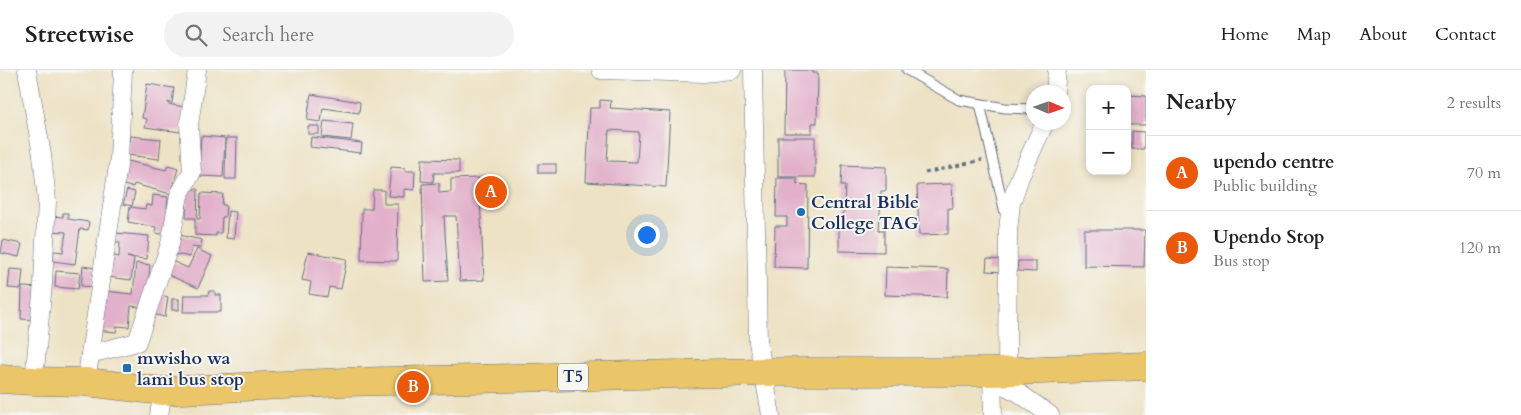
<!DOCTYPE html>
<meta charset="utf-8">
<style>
body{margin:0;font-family:Cardo,serif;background:#f2f2f2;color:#202124}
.controls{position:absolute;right:15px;top:15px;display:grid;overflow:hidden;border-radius:10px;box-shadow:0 2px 8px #0003}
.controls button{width:45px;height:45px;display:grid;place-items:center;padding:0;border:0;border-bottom:1px solid #e0e0e0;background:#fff;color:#202124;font:25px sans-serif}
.compass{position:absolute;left:1026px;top:15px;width:45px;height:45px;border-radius:50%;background:#fff;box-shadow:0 2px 8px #0003;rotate:92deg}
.you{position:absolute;left:646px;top:164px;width:18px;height:18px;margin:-12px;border:4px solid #fff;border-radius:50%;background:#1a73e8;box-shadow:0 0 0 8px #1a73e833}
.badge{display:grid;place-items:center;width:32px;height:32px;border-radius:50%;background:#ea580c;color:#fff;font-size:16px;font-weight:700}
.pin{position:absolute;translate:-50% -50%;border:2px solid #fff;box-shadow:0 1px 5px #0006}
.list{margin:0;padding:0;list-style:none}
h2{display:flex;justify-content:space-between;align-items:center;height:65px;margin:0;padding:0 20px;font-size:21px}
h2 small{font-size:16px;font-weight:400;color:#757577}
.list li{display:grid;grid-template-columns:32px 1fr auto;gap:15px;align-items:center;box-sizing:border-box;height:75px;padding:0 20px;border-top:1px solid #e0e0e0}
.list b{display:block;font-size:19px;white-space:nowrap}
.list p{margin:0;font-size:16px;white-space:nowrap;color:#757577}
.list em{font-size:16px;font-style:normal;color:#757577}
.icon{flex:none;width:28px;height:28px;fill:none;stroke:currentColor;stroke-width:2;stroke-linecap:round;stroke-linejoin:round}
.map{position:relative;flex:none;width:1146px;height:345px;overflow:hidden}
header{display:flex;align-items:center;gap:30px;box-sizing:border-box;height:70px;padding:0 25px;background:#fff;border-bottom:1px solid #e0e0e0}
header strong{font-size:24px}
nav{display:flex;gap:28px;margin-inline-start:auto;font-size:18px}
.search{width:350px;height:45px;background:#f2f2f2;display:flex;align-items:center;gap:12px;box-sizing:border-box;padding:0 18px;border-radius:28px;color:#757577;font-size:19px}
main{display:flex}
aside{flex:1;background:#fff}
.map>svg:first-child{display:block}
</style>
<header>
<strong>Streetwise</strong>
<div class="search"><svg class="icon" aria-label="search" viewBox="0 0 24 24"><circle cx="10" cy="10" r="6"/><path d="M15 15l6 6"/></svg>Search here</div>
<nav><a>Home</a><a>Map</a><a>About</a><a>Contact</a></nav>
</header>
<main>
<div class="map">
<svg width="1146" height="345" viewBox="0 0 1146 345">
<rect width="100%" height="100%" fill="#f6f6f2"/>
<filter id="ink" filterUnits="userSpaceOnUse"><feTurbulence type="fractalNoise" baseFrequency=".02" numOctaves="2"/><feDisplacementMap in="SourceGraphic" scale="10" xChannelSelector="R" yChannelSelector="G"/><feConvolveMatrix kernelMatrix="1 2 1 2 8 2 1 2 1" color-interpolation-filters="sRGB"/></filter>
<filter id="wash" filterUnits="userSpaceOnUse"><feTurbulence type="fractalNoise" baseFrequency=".0096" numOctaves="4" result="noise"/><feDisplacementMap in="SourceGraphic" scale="20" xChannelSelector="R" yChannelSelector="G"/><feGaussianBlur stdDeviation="1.12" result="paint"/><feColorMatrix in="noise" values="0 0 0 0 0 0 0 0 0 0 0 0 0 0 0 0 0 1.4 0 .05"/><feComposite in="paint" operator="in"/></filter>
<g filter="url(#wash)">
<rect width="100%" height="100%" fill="#ede2c4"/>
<g id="blocks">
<g fill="#e2b0ca" fill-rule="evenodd">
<polygon points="785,0 813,0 813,3 818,3 817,53 812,53 812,63 784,63"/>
<polygon points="147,14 174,18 172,33 168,32 168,34 184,37 180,62 145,57 147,49 142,48"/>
<polygon points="311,24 360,32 359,43 323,38 321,52 307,50"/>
<polygon points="1127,25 1146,26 1146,55 1127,55"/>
<path d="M600 30 611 31 610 38 670 42 666 117 586 112 590 38H600ZM609 60 639 62 637 92 607 91Z"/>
<polygon points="324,51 353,54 351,70 322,67"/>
<rect x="308" y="56" width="11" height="8"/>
<polygon points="1132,61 1144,62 1144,79 1132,79"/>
<polygon points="130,66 161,69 159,89 127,85"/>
<polygon points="201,66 225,68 223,107 199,106"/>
<polygon points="311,67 362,73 361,83 310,77"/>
<rect x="778" y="67" width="37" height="40"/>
<polygon points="226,68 237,68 236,109 225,109"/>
<polygon points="422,89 459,90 459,103 434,103 433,112 421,111"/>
<polygon points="128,91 166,100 168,95 178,98 171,124 134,114 133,117 122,115"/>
<rect x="538" y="94" width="18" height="9"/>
<polygon points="842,95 886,97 886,121 881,121 879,160 884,160 884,182 839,181 839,155 843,155 845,116 841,116"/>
<polygon points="391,97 405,98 405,101 415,101 414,120 404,119 404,127 388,126"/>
<polygon points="479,108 484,210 460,211 456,146 444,146 448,211 425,212 422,114 439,113 439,123 451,122 451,109"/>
<polygon points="777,108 797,108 797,114 808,115 807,198 774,197 775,156 787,156 787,147 776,147"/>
<polygon points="952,114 953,138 948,138 948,164 919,165 917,115"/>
<polygon points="187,119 198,119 197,149 200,149 201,123 223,124 222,135 226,135 225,147 222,147 221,163 216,163 216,166 195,165 195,148 186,148"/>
<polygon points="127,120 135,122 132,136 123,134"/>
<polygon points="373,120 384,120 384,134 398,134 397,191 361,190 362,139 372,139"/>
<polygon points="153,125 168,127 167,138 172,139 168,165 155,163 156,157 128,152 130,137 145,139 146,135 152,136"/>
<polygon points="228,141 236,142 234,169 226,168"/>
<polygon points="63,143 68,143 68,149 89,152 88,160 80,159 75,194 53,191 54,181 63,182 66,162 49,161 50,146 63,147"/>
<polygon points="1084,160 1145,160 1144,197 1084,196"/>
<polygon points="116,163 149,166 147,189 127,187 134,189 131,210 108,207 111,185 119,187 120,172 115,172"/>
<polygon points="179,165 202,170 200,178 192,177 190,187 175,184"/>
<polygon points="3,170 22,174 19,187 1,183"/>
<polygon points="197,179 212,186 198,218 166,204 172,191 188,198"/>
<polygon points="308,182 347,189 341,219 329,217 327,227 309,224 311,212 302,210"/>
<polygon points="987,189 1004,190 1003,202 986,201"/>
<polygon points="1018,191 1036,191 1036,202 1017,201"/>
<polygon points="136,193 150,195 146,238 131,236 129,257 117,256 116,262 95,260 103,221 133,224"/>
<polygon points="83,196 95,198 93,217 81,216"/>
<polygon points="886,197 948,199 947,227 885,225"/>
<polygon points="10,199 23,200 21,219 8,218"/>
<polygon points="56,201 80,203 78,219 55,217"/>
<polygon points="22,217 43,218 37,250 21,249"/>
<polygon points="209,221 215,221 215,225 221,225 221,242 183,242 184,225 208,225"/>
<polygon points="156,224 168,227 165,247 152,244"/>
<rect x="172" y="229" width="7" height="11"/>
</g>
</g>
</g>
<g filter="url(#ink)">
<use href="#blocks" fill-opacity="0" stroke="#646e82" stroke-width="1"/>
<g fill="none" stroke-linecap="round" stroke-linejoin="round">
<defs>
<g id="lane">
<polyline points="907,0 959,30 1005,38 1034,39"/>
<polyline points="980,34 1005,143"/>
</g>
<g id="street">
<polyline points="27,0 42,85 47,131 43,213 34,311"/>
<polyline points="601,0 704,3 732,0"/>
<polyline points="753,0 758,272 771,345"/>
<polyline points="1055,22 1057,0"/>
<polyline points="90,284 137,272 170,174 179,125 192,102 189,55 197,0"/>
<polyline points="1007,301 1008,161 1011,133 1020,107 1045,52"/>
<polyline points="992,302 993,345"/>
<polyline points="993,310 1019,323 1050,345"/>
<polyline points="86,312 119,89 123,0"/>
<polyline points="159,345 163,321"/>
</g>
<polyline id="highway" points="0,309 34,311 86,312 163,321 344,312 763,302 992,302 1146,296"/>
</defs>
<use href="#lane" stroke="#646e82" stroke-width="11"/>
<use href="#street" stroke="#646e82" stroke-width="19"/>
<use href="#highway" stroke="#646e82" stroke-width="29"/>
<polyline stroke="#646e82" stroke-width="3" stroke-dasharray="4 4" stroke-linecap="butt" points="925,103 982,90"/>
<use href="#lane" stroke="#fff" stroke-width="9"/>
<use href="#street" stroke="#fff" stroke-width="18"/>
<use href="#highway" stroke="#ebc669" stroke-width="28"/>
</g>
</g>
<g fill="#1f6fb2" stroke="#f6f6f2" stroke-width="2">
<circle cx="801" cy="142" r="5"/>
<rect x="122" y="293" width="10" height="10" rx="2.5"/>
</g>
<g text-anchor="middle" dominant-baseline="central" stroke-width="4" stroke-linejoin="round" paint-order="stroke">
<rect fill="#f6f6f2" stroke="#5d6b8a" stroke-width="1" x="558" y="293.5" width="30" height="27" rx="4"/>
<g font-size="16" font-weight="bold" fill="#1b2f5e">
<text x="573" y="307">T5</text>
</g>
<g font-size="18" font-weight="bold" fill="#1b2f5e" stroke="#f6f6f2" text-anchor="start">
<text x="811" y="132">Central Bible<tspan x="811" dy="21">College TAG</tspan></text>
<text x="137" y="288">mwisho wa<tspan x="137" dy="21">lami bus stop</tspan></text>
</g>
</g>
</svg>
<div class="controls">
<button>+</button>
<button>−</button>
</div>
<svg class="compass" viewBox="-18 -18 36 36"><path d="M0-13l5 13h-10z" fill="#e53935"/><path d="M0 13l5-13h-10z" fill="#757577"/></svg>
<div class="you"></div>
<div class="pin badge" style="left:491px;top:122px">A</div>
<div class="pin badge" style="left:413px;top:317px">B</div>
</div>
<aside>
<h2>Nearby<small>2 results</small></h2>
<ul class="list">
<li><span class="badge">A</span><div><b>upendo centre</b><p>Public building</p></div><em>70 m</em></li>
<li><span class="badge">B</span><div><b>Upendo Stop</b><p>Bus stop</p></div><em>120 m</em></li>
</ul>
</aside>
</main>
